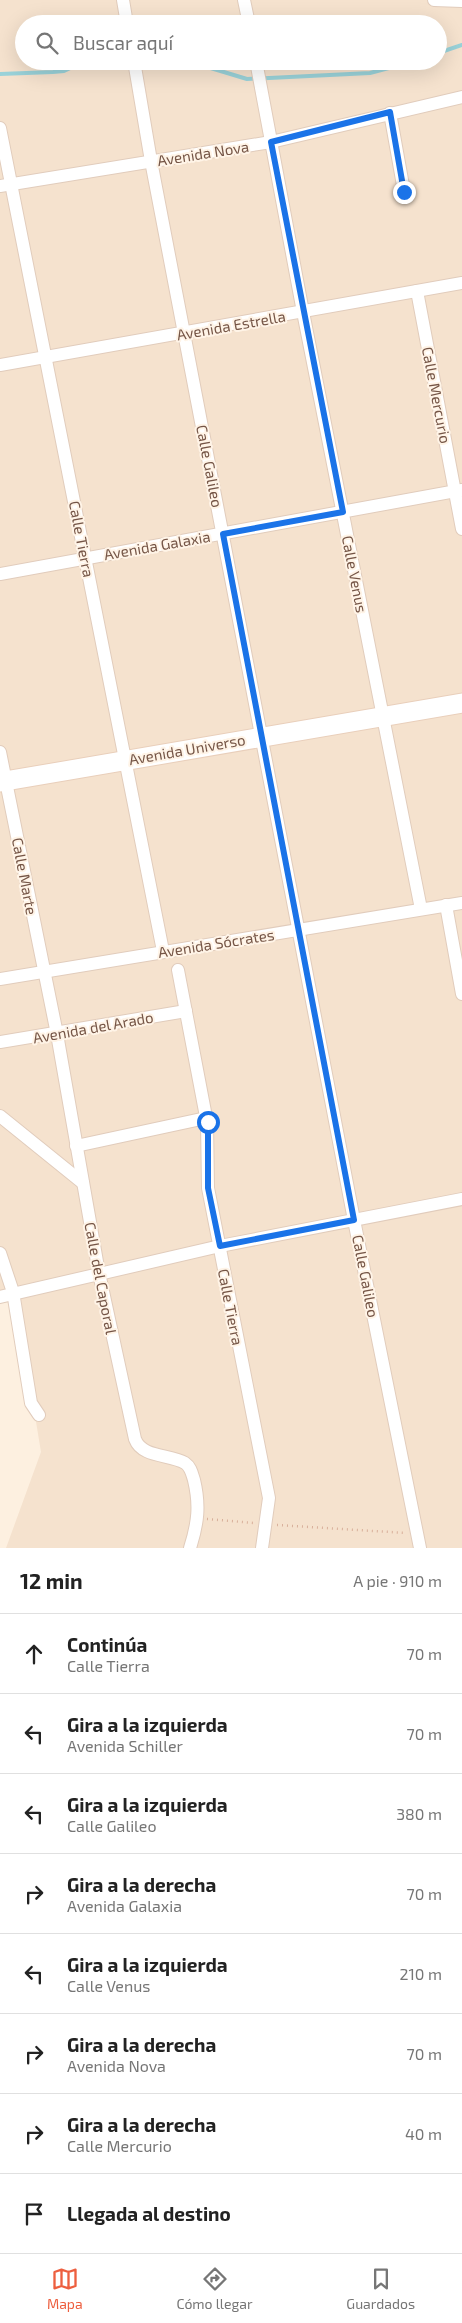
<!DOCTYPE html>
<html lang="es">
<meta charset="utf-8">
<style>
body{margin:0;font-family:"Exo 2",sans-serif;background:#f6f6f6;color:#222}
.stop{position:absolute;width:15px;height:15px;margin:-11px;border:4px solid #1a73e8;border-radius:50%;background:#fff}
.stop.end{background:#1a73e8;border-color:#fff;box-shadow:0 1px 5px #0008}
.list{margin:0;padding:0;list-style:none}
h2{display:flex;justify-content:space-between;align-items:center;height:65px;margin:0;padding:0 20px;font-size:21px}
h2 small{font-size:16px;font-weight:400;color:#767676}
.list li{display:grid;grid-template-columns:32px 1fr auto;gap:15px;align-items:center;box-sizing:border-box;height:80px;padding:0 20px;border-top:1px solid #e0e0e0}
.list b{display:block;font-size:19px;white-space:nowrap}
.list p{margin:0;font-size:16px;white-space:nowrap;color:#767676}
.list em{font-size:16px;font-style:normal;color:#767676}
.icon{flex:none;width:28px;height:28px;fill:none;stroke:currentColor;stroke-width:2;stroke-linecap:round;stroke-linejoin:round}
.map{position:relative;flex:none;width:462px;height:1548px;overflow:hidden}
.search{position:absolute;background:#fff;box-shadow:0 5px 20px #0002;left:15px;right:15px;top:15px;height:55px;display:flex;align-items:center;gap:12px;box-sizing:border-box;padding:0 18px;border-radius:28px;color:#767676;font-size:19px}
.sheet{height:705px;background:#fff}
nav{display:flex;justify-content:space-around;align-items:center;box-sizing:border-box;height:70px;border-top:1px solid #e0e0e0;background:#fff;font-size:14px;color:#767676}
nav a{display:grid;justify-items:center;gap:2px}
nav .on{color:#ed5f3f}
.map>svg:first-child{display:block}
</style>
<div class="map">
<svg width="462" height="1548" viewBox="0 0 462 1548">
<rect width="100%" height="100%" fill="#fdf0e0"/>
<path fill="#f5e2ce" fill-rule="evenodd" d="M0 0H462V1548H6L41 1452 15 1295 0 1300ZM24 24H438V61H24Z"/>
<g fill="none" stroke-linecap="round" stroke-linejoin="round">
<g stroke="#9ad2d9" stroke-width="4">
<polyline points="438,53 462,45"/>
<polyline points="174,61 204,66 247,79 370,73 415,61"/>
<polyline points="0,74 53,72 64,71 85,61"/>
</g>
<defs>
<g id="street">
<polyline points="123,0 127,24"/>
<polyline points="244,0 249,24"/>
<polyline points="434,0 462,1"/>
<polyline points="134,61 151,161 354,1220 420,1548"/>
<polyline points="256,61 303,312 421,909"/>
<polyline points="390,113 404,191"/>
<polyline points="0,128 163,951"/>
<polyline points="0,186 271,142 462,97"/>
<polyline points="417,291 462,529"/>
<polyline points="0,365 462,283"/>
<polyline points="0,574 462,490"/>
<path d="M0 752 57 1034 99 1273 135 1439C142 1458 170 1454 185 1463 191 1467 192 1474 194 1480 200 1505 198 1523 190 1548"/>
<polyline points="446,905 462,994"/>
<polyline points="178,970 207,1122 208,1188 269,1498 262,1548"/>
<polyline points="0,979 462,903"/>
<polyline points="0,1042 186,1011"/>
<polyline points="0,1116 83,1183"/>
<polyline points="76,1146 206,1118"/>
<polyline points="0,1253 13,1292 31,1403 39,1415"/>
<polyline points="0,1297 220,1246 462,1199"/>
</g>
<polyline id="secondary" points="0,782 462,703"/>
</defs>
<use href="#street" stroke="#e1ccbc" stroke-width="14"/>
<use href="#secondary" stroke="#e9cfbb" stroke-width="21"/>
<g stroke="#d8af9a" stroke-width="2.5" stroke-dasharray="1 4" stroke-linecap="butt">
<polyline points="207,1519 254,1523"/>
<polyline points="277,1525 406,1533"/>
</g>
<use href="#street" stroke="#fff" stroke-width="12"/>
<use href="#secondary" stroke="#fff" stroke-width="19"/>
</g>
<g fill="none" stroke-linecap="round" stroke-linejoin="round">
<polyline stroke="#1a73e8" stroke-width="6" points="208,1122 208,1188 220,1246 354,1220 223,534 343,512 271,142 390,112 404,192"/>
</g>
<g text-anchor="middle" dominant-baseline="central" stroke-width="4" stroke-linejoin="round" paint-order="stroke">
<g font-size="15" fill="#755546" stroke="#fff4e7">
<text transform="translate(203 153) rotate(-9)">Avenida Nova</text>
<text transform="translate(231 325) rotate(-10)">Avenida Estrella</text>
<text transform="translate(437 395) rotate(79)">Calle Mercurio</text>
<text transform="translate(210 466) rotate(79)">Calle Galileo</text>
<text transform="translate(82 539) rotate(79)">Calle Tierra</text>
<text transform="translate(157 545) rotate(-10)">Avenida Galaxia</text>
<text transform="translate(355 574) rotate(79)">Calle Venus</text>
<text transform="translate(187 749) rotate(-10)">Avenida Universo</text>
<text transform="translate(25 876) rotate(79)">Calle Marte</text>
<text transform="translate(216 943) rotate(-9)">Avenida Sócrates</text>
<text transform="translate(93 1027) rotate(-10)">Avenida del Arado</text>
<text transform="translate(366 1276) rotate(79)">Calle Galileo</text>
<text transform="translate(101 1278) rotate(79)">Calle del Caporal</text>
<text transform="translate(231 1307) rotate(79)">Calle Tierra</text>
</g>
</g>
</svg>
<div class="stop" style="left:208px;top:1122px"></div>
<div class="stop end" style="left:404px;top:192px"></div>
<div class="search"><svg class="icon" aria-label="search" viewBox="0 0 24 24"><circle cx="10" cy="10" r="6"/><path d="M15 15l6 6"/></svg>Buscar aquí</div>
</div>
<section class="sheet">
<h2>12 min<small>A pie · 910 m</small></h2>
<ul class="list">
<li><svg class="icon" aria-label="ahead" viewBox="0 0 24 24"><path d="M12 20V5M6 11l6-6 6 6"/></svg><div><b>Continúa</b><p>Calle Tierra</p></div><em>70 m</em></li>
<li><svg class="icon" aria-label="left" viewBox="0 0 24 24"><path d="M17 20v-9H6M10 6l-5 5 5 5"/></svg><div><b>Gira a la izquierda</b><p>Avenida Schiller</p></div><em>70 m</em></li>
<li><svg class="icon" aria-label="left" viewBox="0 0 24 24"><path d="M17 20v-9H6M10 6l-5 5 5 5"/></svg><div><b>Gira a la izquierda</b><p>Calle Galileo</p></div><em>380 m</em></li>
<li><svg class="icon" aria-label="right" viewBox="0 0 24 24"><path d="M7 20v-9h11M14 6l5 5-5 5"/></svg><div><b>Gira a la derecha</b><p>Avenida Galaxia</p></div><em>70 m</em></li>
<li><svg class="icon" aria-label="left" viewBox="0 0 24 24"><path d="M17 20v-9H6M10 6l-5 5 5 5"/></svg><div><b>Gira a la izquierda</b><p>Calle Venus</p></div><em>210 m</em></li>
<li><svg class="icon" aria-label="right" viewBox="0 0 24 24"><path d="M7 20v-9h11M14 6l5 5-5 5"/></svg><div><b>Gira a la derecha</b><p>Avenida Nova</p></div><em>70 m</em></li>
<li><svg class="icon" aria-label="right" viewBox="0 0 24 24"><path d="M7 20v-9h11M14 6l5 5-5 5"/></svg><div><b>Gira a la derecha</b><p>Calle Mercurio</p></div><em>40 m</em></li>
<li><svg class="icon" aria-label="arrive" viewBox="0 0 24 24"><path d="M6 21V4h12l-3 4 3 4H6"/></svg><div><b>Llegada al destino</b></div></li>
</ul>
</section>
<nav>
<a class="on"><svg class="icon" aria-label="map" viewBox="0 0 24 24"><path d="M3 6l6-2 6 2 6-2v14l-6 2-6-2-6 2zM9 4v14M15 6v14"/></svg>Mapa</a>
<a><svg class="icon" aria-label="directions" viewBox="0 0 24 24"><path d="M12 3l9 9-9 9-9-9zM9 14v-3h6M13 9l2 2-2 2"/></svg>Cómo llegar</a>
<a><svg class="icon" aria-label="saved" viewBox="0 0 24 24"><path d="M7 4h10v16l-5-4-5 4z"/></svg>Guardados</a>
</nav>
